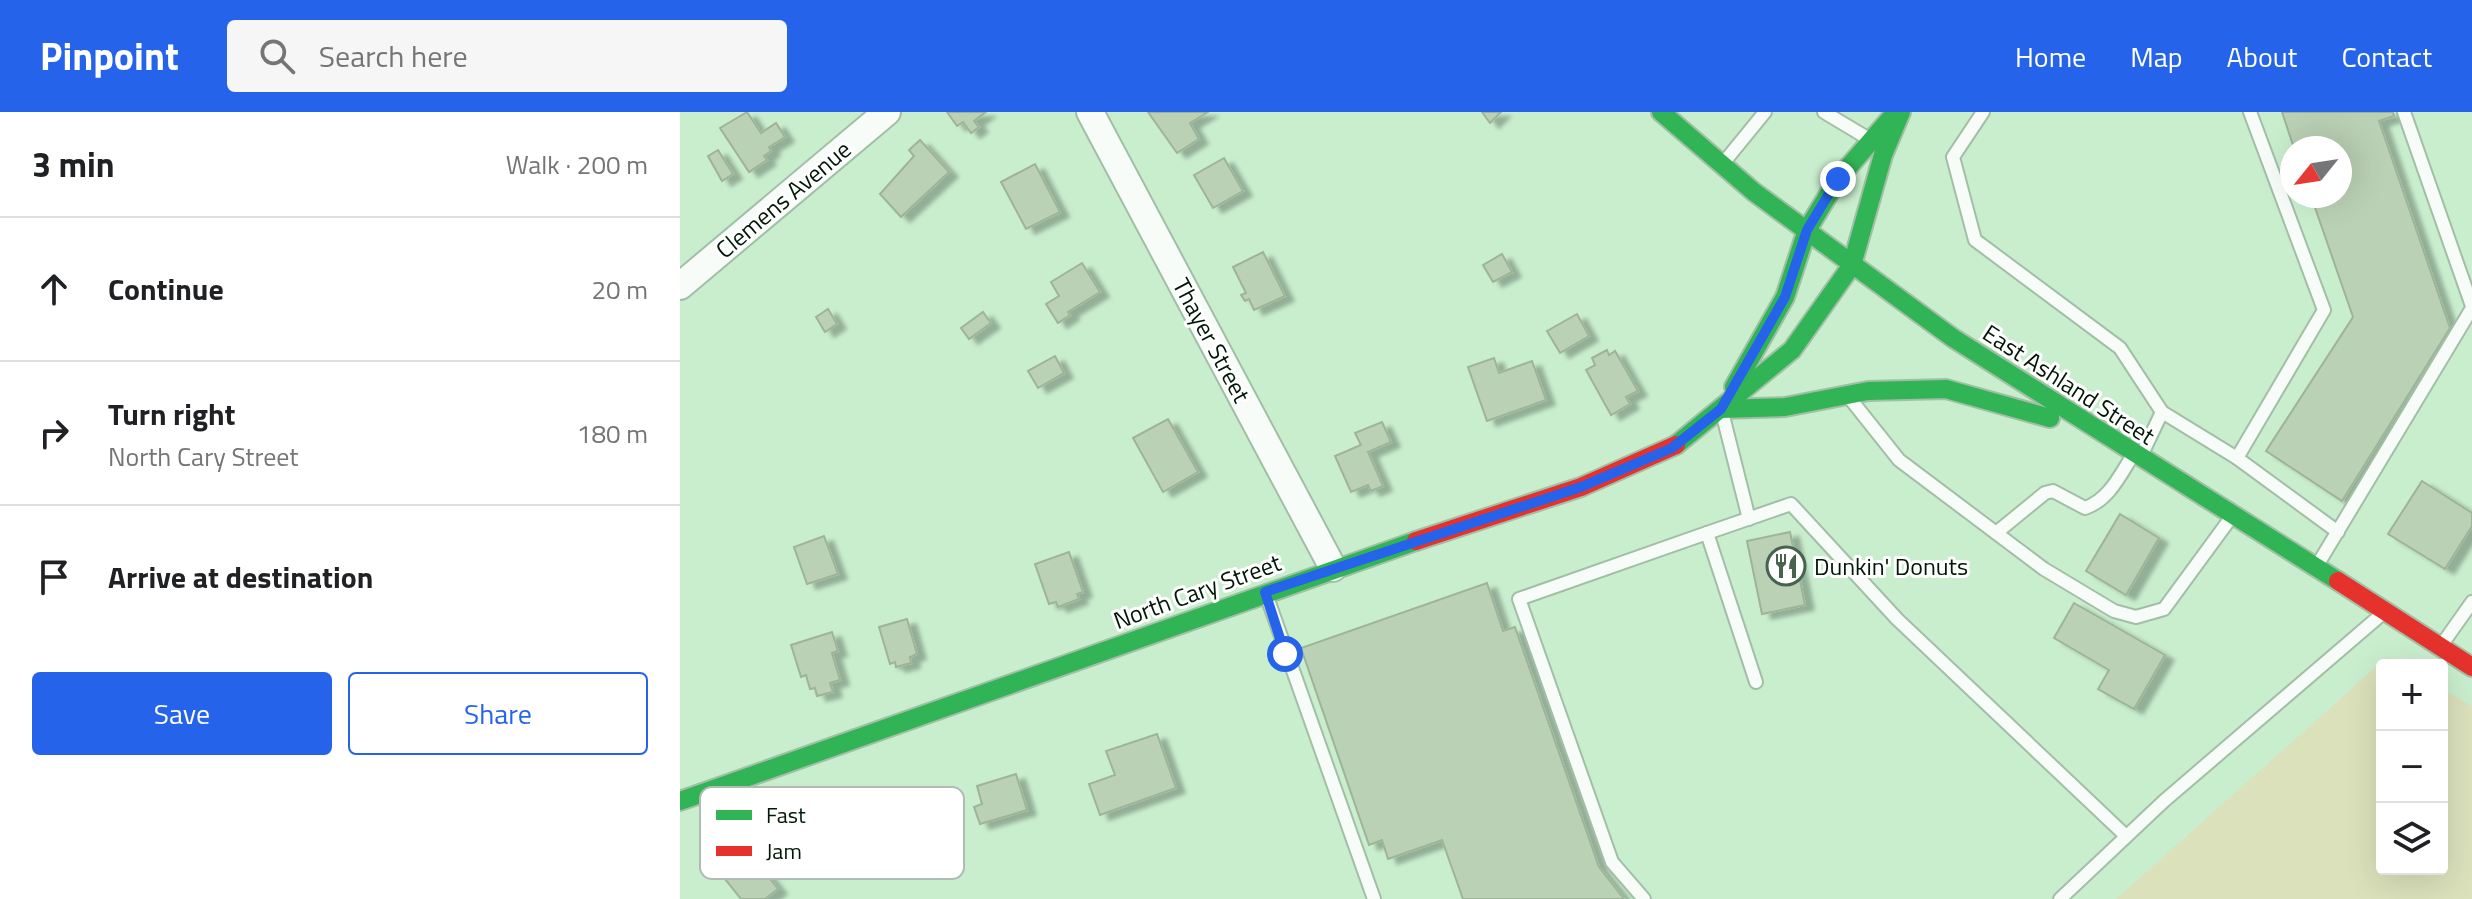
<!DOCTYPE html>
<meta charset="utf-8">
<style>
body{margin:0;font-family:"Titillium Web",sans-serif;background:#f6f6f6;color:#202124}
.controls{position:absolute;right:24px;bottom:24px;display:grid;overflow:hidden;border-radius:8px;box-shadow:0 8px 32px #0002}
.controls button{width:72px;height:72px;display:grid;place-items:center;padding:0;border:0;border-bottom:2px solid #e0e0e0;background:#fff;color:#202124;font:40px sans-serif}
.compass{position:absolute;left:1600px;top:24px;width:72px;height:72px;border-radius:50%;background:#fff;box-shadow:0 8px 32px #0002;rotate:240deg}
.stop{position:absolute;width:24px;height:24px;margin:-18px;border:6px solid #2563eb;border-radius:50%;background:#fff}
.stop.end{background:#2563eb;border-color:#fff;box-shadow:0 2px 8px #0008}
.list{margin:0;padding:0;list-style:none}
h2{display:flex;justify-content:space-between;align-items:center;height:104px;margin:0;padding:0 32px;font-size:34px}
h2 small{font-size:26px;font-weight:400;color:#757577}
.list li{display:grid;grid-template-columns:52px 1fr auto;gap:24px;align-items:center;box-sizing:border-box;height:144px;padding:0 32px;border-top:2px solid #e0e0e0}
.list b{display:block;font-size:30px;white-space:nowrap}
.list p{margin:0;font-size:26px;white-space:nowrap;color:#757577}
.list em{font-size:26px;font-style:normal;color:#757577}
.actions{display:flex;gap:16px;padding:24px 32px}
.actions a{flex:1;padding:18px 0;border:2px solid #2563eb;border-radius:8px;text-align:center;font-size:28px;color:#2563eb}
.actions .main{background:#2563eb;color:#fff}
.icon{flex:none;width:44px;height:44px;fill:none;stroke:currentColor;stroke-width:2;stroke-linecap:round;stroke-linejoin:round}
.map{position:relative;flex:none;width:1792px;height:787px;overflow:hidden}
header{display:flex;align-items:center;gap:48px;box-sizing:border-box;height:112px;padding:0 40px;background:#2563eb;color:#fff}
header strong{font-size:38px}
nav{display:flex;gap:44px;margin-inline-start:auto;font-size:28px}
.search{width:560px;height:72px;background:#f6f6f6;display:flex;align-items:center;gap:20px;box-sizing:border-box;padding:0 28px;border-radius:8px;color:#757577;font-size:30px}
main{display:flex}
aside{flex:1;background:#fff}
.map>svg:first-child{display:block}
</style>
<header>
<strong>Pinpoint</strong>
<div class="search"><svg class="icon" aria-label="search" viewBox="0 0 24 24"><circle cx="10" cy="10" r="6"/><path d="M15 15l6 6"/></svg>Search here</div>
<nav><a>Home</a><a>Map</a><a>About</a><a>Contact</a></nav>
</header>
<main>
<aside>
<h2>3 min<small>Walk · 200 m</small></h2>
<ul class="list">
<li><svg class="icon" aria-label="ahead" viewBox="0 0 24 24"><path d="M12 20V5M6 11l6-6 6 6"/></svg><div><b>Continue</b></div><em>20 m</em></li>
<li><svg class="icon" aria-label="right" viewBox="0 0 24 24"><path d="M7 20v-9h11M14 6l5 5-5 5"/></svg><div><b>Turn right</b><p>North Cary Street</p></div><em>180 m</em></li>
<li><svg class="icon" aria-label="arrive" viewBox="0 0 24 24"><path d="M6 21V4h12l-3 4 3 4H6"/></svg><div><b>Arrive at destination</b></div></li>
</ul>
<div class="actions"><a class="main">Save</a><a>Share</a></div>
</aside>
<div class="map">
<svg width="1792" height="787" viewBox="0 0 1792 787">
<defs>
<filter id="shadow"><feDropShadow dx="9" dy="5" stdDeviation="2" flood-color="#0004"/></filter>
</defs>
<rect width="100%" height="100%" fill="#c9eece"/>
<polygon fill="#dbe1ba" points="1707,545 1721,553 1702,553 1702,757 1762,757 1762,577 1792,594 1792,787 1436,787"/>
<g fill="#bbd1b5" stroke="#9db498" stroke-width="2" filter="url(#shadow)">
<polygon points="67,0 81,21 96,11 105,25 89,35 91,39 84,44 87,48 69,60 40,16"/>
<polygon points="267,0 306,0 294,9 299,15 291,21 283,10 277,14"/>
<polygon points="468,0 528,0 510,11 519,27 497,41"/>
<polygon points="802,0 821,0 810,11"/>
<polygon points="1602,0 1713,0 1714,4 1699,9 1770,216 1662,389 1586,339 1673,205 1631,84 1660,84 1660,36 1614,36"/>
<polygon points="240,28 269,60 221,105 200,82 234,44 229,38"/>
<polygon points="38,38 53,62 42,69 28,44"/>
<polygon points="544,46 563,79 533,96 514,63"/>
<polygon points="355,52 380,100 346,117 321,70"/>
<polygon points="583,140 605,184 574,198 569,187 565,189 561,183 566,181 553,155"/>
<polygon points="822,142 832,160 813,170 803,153"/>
<polygon points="402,151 420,180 388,200 390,203 378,211 366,192 379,184 371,170"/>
<polygon points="148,197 157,212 145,220 136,205"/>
<polygon points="303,200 311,211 289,227 281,216"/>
<polygon points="897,202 909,224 880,241 867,219"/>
<polygon points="927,238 929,243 935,239 958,279 946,285 950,292 931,303 906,258 915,253 912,246"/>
<polygon points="375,244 384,261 358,276 348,259"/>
<polygon points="814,246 819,261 852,249 866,288 807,309 788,255"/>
<polygon points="488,307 518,360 483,380 453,326"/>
<polygon points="702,310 711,330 688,340 703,374 691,379 688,373 671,380 655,344 681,333 675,321"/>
<polygon points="1742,369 1792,401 1792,414 1765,457 1708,422"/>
<polygon points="1440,402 1479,426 1446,483 1406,459"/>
<polygon points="1110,420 1125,493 1082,502 1067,429"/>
<polygon points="144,424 158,462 127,472 114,435"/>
<polygon points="389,440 403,480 397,482 399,487 378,495 376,490 369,492 355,452"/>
<polygon points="807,471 823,519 835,515 919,755 944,787 783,787 762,728 708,747 702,728 689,733 621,536"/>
<polygon points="1394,491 1485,543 1454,597 1418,577 1429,558 1374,526"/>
<polygon points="227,507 237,542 230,545 231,551 216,555 215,550 210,552 199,515"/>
<polygon points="152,520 158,539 152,541 160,568 150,571 153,580 137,584 135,576 130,577 126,563 121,565 111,533"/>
<polygon points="477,622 496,676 420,703 409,672 435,663 426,639"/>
<polygon points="336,662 347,698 300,712 294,695 302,692 297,674"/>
<polygon points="64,734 98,777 85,787 61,787 36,756"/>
</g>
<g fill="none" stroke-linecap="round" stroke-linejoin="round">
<defs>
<g id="lane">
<polyline points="1144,0 1189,27"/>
<polyline points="1303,0 1273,45 1295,128 1440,236 1482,300"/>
<polyline points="1570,0 1644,198 1557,346 1658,420"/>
<polyline points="1724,0 1792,194"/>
<polyline points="1045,49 1085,0"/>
<polyline points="1172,289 1219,348 1364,457 1434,499 1456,505 1484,497 1550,407"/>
<polyline points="1042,300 1069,407"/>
<polyline points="1461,344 1482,300 1557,346"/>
<polyline points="1027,421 1111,392 1217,507 1446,724"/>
<path d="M1316 421 1365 381 1373 379 1405 396C1429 388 1440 363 1453 343"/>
<polyline points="1638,452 1792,196"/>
<polyline points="587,485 694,787"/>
<polyline points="1763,531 1792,490"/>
<polyline points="964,787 932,750 839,487 1027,421 1076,570"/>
<polyline points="1380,787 1484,689 1702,502"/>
</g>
<g id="street">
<polyline points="410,0 653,456"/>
<polyline points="0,174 207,0"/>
</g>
<g id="fast">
<polyline points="981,0 1074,80 1273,226 1658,469"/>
<polyline points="1054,275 1105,185 1127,118 1158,67 1210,7"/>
<polyline points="1041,297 1105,295 1188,279 1266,277 1370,306"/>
<polyline points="996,333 1112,238 1172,153 1203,43 1221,0"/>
<polyline points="0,689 736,429"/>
</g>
<g id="jam">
<polyline points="736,429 901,375 996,333"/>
<polyline points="1658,469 1792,555"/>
</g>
</defs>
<use href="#lane" stroke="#a2bfa6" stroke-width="16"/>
<use href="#street" stroke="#a2bfa6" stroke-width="30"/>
<use href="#fast" stroke="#a2bfa6" stroke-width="22"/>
<use href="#jam" stroke="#a2bfa6" stroke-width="22"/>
<use href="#lane" stroke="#f7fcf8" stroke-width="12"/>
<use href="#street" stroke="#f7fcf8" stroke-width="26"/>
<use href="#fast" stroke="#30b455" stroke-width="18"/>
<use href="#jam" stroke="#e5322d" stroke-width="18"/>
</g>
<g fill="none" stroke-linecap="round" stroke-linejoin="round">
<polyline stroke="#2563eb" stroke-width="10" points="605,542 585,480 901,375 992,336 1041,297 1105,185 1127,118 1158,67"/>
</g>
<defs>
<symbol id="restaurant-ring" viewBox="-11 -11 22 22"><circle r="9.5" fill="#fff" stroke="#46634b" stroke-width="1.5"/><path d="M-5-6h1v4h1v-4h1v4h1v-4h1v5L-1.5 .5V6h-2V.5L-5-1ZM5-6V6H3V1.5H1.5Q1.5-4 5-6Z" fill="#46634b"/></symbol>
</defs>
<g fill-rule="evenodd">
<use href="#restaurant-ring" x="1084" y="432" width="44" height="44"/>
</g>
<g text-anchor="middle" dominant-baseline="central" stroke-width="6" stroke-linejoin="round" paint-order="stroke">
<g font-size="24" fill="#001805" stroke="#fff">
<text transform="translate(103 87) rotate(-40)">Clemens Avenue</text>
<text transform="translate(532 228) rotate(62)">Thayer Street</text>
<text transform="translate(1389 272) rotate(33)">East Ashland Street</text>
<text transform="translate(517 479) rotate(-20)">North Cary Street</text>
</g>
<g font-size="24" fill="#001805" stroke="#fff" text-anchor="start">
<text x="1134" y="454">Dunkin' Donuts</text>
</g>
</g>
<rect x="20" y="675" width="264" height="92" rx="12" fill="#fff" stroke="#b2bab4" stroke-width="2"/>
<rect x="36" y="698" width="36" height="10" fill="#30b455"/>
<rect x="36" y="734" width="36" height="10" fill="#e5322d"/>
<g font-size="22" fill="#001805">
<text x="86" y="711">Fast</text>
<text x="86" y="747">Jam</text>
</g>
</svg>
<div class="controls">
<button>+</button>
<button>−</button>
<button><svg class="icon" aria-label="layers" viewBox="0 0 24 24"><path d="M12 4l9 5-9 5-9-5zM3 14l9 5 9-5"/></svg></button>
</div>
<svg class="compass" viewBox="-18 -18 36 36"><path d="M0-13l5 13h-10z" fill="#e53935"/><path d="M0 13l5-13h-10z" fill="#757577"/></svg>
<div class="stop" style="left:605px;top:542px"></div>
<div class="stop end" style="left:1158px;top:67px"></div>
</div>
</main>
